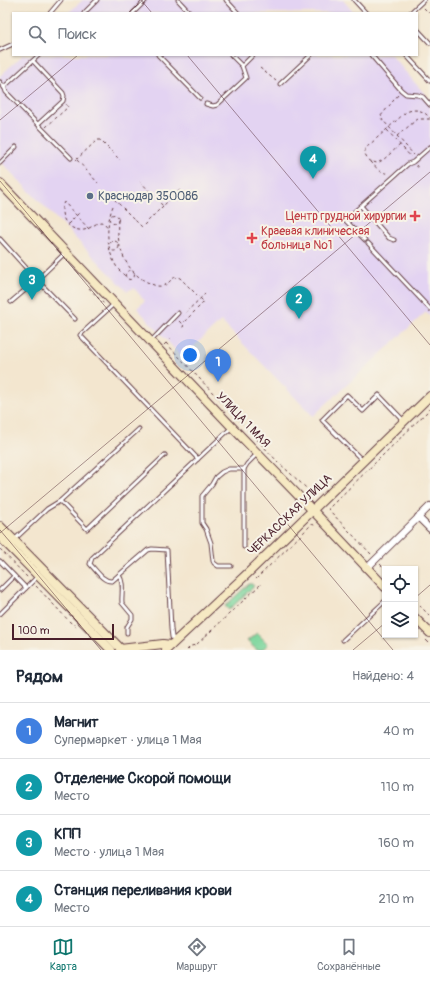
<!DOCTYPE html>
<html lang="ru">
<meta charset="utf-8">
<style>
body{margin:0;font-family:Pangolin,sans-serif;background:#f2f2f3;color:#1f2937}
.controls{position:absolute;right:12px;bottom:12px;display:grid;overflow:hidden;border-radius:0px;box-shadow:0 1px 3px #0004}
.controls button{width:36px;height:36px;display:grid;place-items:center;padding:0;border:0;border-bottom:1px solid #e0e1e3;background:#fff;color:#1f2937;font:20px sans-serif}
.scale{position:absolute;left:12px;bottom:10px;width:102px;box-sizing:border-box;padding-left:4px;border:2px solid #4a1f2b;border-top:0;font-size:11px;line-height:14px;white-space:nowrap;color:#4a1f2b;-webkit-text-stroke:3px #f7f3e8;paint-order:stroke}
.you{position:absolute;left:190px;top:355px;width:14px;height:14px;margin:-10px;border:3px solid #fff;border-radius:50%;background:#1a73e8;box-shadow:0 0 0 6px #1a73e833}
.badge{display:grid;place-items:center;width:26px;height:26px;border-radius:50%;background:#0f766e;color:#fff;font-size:13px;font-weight:700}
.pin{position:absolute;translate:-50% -33px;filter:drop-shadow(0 1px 2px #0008)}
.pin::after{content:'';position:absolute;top:21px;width:14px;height:12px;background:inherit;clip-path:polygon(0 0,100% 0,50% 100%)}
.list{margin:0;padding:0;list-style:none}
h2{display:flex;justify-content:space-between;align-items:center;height:52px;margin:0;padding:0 16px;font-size:17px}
h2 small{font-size:13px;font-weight:400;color:#747a83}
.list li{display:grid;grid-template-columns:26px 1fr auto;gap:12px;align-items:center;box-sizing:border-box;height:56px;padding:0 16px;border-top:1px solid #e0e1e3}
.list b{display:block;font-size:15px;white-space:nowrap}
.list p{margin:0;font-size:13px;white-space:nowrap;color:#747a83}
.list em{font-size:13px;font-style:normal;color:#747a83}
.icon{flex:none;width:22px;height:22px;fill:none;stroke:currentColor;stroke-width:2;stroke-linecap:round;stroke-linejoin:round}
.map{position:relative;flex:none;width:430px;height:650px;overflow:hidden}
.search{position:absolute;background:#fff;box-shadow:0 1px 3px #0004;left:12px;right:12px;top:12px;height:44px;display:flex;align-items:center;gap:10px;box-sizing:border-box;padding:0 14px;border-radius:0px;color:#747a83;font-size:15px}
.sheet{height:276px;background:#fff}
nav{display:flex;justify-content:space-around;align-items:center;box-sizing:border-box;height:56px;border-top:1px solid #e0e1e3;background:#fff;font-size:11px;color:#747a83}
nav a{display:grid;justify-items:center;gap:2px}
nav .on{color:#0f766e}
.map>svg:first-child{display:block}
</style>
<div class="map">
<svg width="430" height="650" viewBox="0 0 430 650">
<rect width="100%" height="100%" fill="#f7f3e8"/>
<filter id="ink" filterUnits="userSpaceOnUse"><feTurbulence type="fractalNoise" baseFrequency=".025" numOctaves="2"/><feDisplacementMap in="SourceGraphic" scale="8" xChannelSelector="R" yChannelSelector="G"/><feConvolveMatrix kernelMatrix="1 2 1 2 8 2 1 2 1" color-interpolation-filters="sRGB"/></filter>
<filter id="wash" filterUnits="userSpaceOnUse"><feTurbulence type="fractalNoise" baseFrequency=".012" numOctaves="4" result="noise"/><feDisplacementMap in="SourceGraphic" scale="16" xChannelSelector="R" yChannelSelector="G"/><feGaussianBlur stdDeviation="0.9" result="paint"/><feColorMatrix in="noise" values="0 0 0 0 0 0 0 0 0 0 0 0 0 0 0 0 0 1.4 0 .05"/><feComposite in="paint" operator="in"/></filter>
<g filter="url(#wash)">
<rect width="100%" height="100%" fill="#f3e6cf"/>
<g fill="#e3d3f2">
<polygon points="83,0 343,0 354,13 68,13"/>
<polygon points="23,55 391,55 430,100 430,316 426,312 313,416 221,321 182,357 137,308 145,301 139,294 134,288 127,291 0,161 0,76"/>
</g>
<g fill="#7cd69c" stroke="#637a64">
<polygon points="249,584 252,584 254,586 229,610 225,606"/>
<polygon points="257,633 268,644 262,650 257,650 247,641"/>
</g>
</g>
<g filter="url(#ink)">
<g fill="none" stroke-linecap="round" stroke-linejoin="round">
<defs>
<g id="lane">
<polyline points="178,0 190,13"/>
<polyline points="226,0 238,13"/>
<polyline points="354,0 366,13"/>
<polyline points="50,13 61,0"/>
<polyline points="84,13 97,0"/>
<polyline points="133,13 146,0"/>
<polyline points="410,13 424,0"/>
<polyline points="417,29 430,43"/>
<polyline points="0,50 13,44"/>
<polyline points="158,55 200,98"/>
<polyline points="371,55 401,90 406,94 418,95 423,97 430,105"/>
<polyline points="406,55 430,81"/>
<polyline points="33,61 63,93 64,96 63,101 38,124"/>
<polyline points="242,66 253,55"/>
<polyline points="0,82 5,89 6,92 71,158"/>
<polyline points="280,84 311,55"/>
<polyline points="5,88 5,86 39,55"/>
<polyline points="206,104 213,106 217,105 246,78 242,66 231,55"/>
<polyline points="0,163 16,147"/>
<polyline points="361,206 389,238 394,240"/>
<polyline points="0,239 37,280 11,302"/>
<polyline points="365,240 345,220 408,164 413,162 430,147"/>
<polyline points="368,243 430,309"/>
<polyline points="66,252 37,280 75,319"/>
<polyline points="114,304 80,335 198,459"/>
<polyline points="152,340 178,313"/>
<polyline points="362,460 322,420 347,395 363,411 379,395 403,420"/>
<polyline points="60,501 139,429"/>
<polyline points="15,539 47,509 60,501 87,529 165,455"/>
<polyline points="244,547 244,469 247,464 256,455"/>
<polyline points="0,561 26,588"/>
<polyline points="231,566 218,566 214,563 213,561 211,543 206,529 202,523 202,496 212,484 216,477 222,472 229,469 244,469"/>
<path d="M119 575C125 584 121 594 122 603L132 615V619L127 627V633"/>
<polyline points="0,590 14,576"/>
<polyline points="0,614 38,576"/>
<polyline points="343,640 385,601"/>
<path d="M175 641 172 637 171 629 167 550 152 549 148 550 112 581C103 582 96 570 90 564L92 558 232 427"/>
</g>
<g id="street">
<polyline points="418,517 430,529"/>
<polyline points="367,568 430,506"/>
</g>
<g id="secondary">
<polyline points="0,183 232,427 319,517 385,587"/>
<polyline points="0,526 122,650"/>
<polyline points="0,537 111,650"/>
<polyline points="415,618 430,633"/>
<polyline points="120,649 163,644 171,645"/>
<polyline points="166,650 248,573 430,396"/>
</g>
</defs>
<use href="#lane" stroke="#633d44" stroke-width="5"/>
<use href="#street" stroke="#633d44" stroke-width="8"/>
<use href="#secondary" stroke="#633d44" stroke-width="10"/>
<g stroke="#633d44" stroke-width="1" stroke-dasharray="3 3" stroke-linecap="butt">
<polyline points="424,8 430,14"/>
<polyline points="260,68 276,81"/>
<polyline points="398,95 380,117 414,155"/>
<polyline points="46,127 68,107 66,104"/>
<polyline points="387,130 411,157"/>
<polyline points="397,136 415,121 418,119 430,119"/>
<path d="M400 145 383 160 377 163 369 161 365 154V149L367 147 406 112C416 108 423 110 430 118"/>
<polyline points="76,160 97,140 100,140 120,160"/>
<polyline points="77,160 98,183"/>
<polyline points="370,162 380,171 388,174"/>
<polyline points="416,165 418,168"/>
<polyline points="140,181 163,206 180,190"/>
<polyline points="110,195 142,227 163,206"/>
<path d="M113 206C105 226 106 251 118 269 121 272 124 275 127 278"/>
<circle cx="114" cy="219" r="4.5"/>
<path d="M118 220C116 245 124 270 147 282 152 284 156 287 162 286 170 285 172 274 180 278L204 302 182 324"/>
<polyline points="68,224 80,212"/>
<path d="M89 229 64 202C57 215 68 232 84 230 90 229 97 222 101 222 105 223 107 226 108 229"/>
<circle cx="114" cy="246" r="5"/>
<circle cx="130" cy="275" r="4.5"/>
<polyline points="89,288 105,305"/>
<polyline points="182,316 205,294"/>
<polyline points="179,321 184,326 181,328"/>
<polyline points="166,343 278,462 315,496"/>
<polyline points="164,345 171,338"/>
<polyline points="0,549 28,578"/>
<polyline points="371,554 328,509 430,409"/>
<polyline points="380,564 385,569"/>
<polyline points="256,579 312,524 316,526"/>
<polyline points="36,586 70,622 77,627"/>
<polyline points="415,601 430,616"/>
<polyline points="426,640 430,644"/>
<polyline points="187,650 191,646 196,645 261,584"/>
</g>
<use href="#lane" stroke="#fff" stroke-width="3"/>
<use href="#street" stroke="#fff" stroke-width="6"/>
<use href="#secondary" stroke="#f6e9c3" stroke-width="8"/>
</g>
</g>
<path fill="none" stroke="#4a1f2b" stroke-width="1" stroke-opacity="0.45" d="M141 0 152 13M128 13 143 0M187 55 430 345M0 120 78 55M0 181 393 650M0 530 101 650M0 533 430 172M415 598 430 585M353 650 385 623"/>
<circle fill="#5c6f8a" stroke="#f7f3e8" stroke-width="1.5" cx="90" cy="196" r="4"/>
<g fill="#e0444e" stroke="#f7f3e8" stroke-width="1.5">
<path d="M413 210h4v4h4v4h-4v4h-4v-4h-4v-4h4z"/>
<path d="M250 232h4v4h4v4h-4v4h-4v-4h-4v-4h4z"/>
</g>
<g text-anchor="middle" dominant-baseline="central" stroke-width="4" stroke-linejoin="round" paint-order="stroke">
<g font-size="12" fill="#4e5e75" stroke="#f7f3e8" text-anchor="start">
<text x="98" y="196">Краснодар 350086</text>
</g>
<g font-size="12" fill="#be3a42" stroke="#f7f3e8" text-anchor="end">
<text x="406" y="216">Центр грудной хирургии</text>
<text x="261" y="231" text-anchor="start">Краевая клиническая<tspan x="261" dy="14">больница №1</tspan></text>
</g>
<g font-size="12" fill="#4a1f2b" stroke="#f7f3e8">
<text transform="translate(243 420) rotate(46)">УЛИЦА 1 МАЯ</text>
<text transform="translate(290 515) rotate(-44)">ЧЕРКАССКАЯ УЛИЦА</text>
</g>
</g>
</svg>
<div class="controls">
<button><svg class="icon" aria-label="locate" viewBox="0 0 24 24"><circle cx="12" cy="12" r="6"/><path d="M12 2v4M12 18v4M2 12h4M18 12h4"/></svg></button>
<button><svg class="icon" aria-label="layers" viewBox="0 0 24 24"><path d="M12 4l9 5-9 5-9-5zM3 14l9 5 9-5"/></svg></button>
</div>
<div class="scale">100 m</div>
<div class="you"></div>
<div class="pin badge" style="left:218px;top:382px;background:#3f7fe0">1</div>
<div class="pin badge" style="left:299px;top:319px;background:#0f9aa8">2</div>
<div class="pin badge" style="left:32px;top:300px;background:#0f9aa8">3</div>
<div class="pin badge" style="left:313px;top:179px;background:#0f9aa8">4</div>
<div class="search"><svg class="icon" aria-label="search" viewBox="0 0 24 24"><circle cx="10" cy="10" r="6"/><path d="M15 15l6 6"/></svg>Поиск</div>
</div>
<section class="sheet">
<h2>Рядом<small>Найдено: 4</small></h2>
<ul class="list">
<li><span class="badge" style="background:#3f7fe0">1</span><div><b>Магнит</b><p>Супермаркет · улица 1 Мая</p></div><em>40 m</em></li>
<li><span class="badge" style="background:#0f9aa8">2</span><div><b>Отделение Скорой помощи</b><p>Место</p></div><em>110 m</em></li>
<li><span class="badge" style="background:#0f9aa8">3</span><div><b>КПП</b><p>Место · улица 1 Мая</p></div><em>160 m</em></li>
<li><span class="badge" style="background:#0f9aa8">4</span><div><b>Станция переливания крови</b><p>Место</p></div><em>210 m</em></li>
</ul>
</section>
<nav>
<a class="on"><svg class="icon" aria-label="map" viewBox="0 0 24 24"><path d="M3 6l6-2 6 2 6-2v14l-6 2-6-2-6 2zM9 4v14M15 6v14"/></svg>Карта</a>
<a><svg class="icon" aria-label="directions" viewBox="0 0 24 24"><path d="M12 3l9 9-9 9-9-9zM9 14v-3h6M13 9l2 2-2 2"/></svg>Маршрут</a>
<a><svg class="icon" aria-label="saved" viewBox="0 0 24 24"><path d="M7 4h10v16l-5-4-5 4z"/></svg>Сохранённые</a>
</nav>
